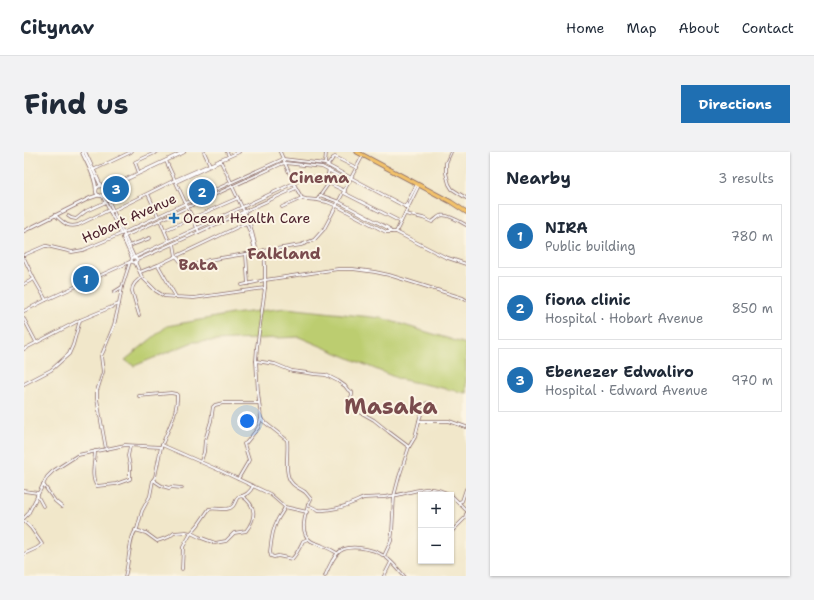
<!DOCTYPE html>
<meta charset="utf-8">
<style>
body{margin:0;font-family:"Shantell Sans",sans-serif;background:#f2f2f3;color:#1f2937}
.controls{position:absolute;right:12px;bottom:12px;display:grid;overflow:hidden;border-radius:0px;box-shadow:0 1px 3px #0004}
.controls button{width:36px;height:36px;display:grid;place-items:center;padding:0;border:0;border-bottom:1px solid #e0e1e3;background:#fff;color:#1f2937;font:20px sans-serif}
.you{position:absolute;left:223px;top:269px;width:14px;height:14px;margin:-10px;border:3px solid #fff;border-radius:50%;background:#1a73e8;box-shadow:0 0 0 6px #1a73e833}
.badge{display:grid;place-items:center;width:26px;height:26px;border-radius:50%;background:#1f6fb2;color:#fff;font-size:13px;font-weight:700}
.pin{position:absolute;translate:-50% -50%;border:2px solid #fff;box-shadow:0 1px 4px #0006}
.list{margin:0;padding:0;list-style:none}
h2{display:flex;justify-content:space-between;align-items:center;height:52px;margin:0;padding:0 16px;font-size:17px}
h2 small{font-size:13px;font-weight:400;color:#747a83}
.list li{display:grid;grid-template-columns:26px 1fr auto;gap:12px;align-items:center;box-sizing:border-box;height:64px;margin:0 8px 8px;padding:0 8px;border:1px solid #e0e1e3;border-radius:0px}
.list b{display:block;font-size:15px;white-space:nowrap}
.list p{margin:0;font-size:13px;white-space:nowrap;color:#747a83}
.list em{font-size:13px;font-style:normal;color:#747a83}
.map{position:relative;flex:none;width:442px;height:424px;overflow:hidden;border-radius:0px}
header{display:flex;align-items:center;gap:24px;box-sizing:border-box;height:56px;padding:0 20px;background:#fff;border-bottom:1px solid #e0e1e3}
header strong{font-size:19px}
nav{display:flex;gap:22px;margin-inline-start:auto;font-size:14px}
.intro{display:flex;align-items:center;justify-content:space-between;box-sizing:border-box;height:96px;padding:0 24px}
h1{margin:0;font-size:28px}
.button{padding:10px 18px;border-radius:0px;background:#1f6fb2;color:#fff;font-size:14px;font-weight:700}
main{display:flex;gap:24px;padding:0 24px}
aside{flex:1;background:#fff;border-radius:0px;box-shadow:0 1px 3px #0004}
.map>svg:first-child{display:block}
</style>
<header>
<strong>Citynav</strong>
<nav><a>Home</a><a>Map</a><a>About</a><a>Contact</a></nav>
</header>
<div class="intro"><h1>Find us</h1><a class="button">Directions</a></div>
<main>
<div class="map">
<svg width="442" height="424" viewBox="0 0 442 424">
<rect width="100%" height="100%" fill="#fcf5e5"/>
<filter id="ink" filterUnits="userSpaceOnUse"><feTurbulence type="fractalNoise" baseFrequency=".025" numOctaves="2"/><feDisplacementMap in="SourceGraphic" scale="8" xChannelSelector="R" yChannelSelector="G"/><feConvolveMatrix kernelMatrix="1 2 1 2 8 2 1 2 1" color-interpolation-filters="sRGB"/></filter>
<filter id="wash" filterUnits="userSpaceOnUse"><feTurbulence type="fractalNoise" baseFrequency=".012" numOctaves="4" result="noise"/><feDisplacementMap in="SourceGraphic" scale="16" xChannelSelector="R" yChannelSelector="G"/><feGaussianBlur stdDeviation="0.9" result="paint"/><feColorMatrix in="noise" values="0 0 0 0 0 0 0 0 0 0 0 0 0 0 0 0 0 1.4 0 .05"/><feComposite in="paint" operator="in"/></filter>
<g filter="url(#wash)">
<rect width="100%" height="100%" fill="#f1e7ca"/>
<polygon fill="#bccd70" stroke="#83764e" points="262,156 357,166 442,192 442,241 375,227 275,185 169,190 110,214 101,208 143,174 208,162"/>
</g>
<g filter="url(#ink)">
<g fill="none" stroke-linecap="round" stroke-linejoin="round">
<defs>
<g id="minor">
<polyline points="180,0 186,13"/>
<polyline points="203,0 205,4"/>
<polyline points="256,0 272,36 278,46 282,47 293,48 303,50 313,54 362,80 372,80 421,105 442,112"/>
<polyline points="427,0 422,11 422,21 425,32 428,37 442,46"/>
<polyline points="196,8 207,30"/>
<polyline points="142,9 175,80"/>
<polyline points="301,12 302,0"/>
<polyline points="304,13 309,6 311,5 333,16"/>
<polyline points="69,18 107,0"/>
<polyline points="115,21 111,10 133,0"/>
<polyline points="302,29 305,18"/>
<polyline points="152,30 197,9"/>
<polyline points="271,30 284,25 292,25 321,39"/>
<polyline points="208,34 226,72 233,100"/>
<polyline points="81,41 110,105"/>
<polyline points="320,41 377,70"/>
<polyline points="124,42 134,64"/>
<polyline points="78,43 97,82"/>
<polyline points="296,43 315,50 364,76 367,80"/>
<polyline points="293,48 305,31"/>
<polyline points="258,55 278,46"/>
<polyline points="381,55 393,32"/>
<polyline points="86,60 151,28 215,0"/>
<path d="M218 61C223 73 230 87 231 101"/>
<path d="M381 62 399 66 408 70C411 68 414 65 416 64 422 61 437 70 442 73"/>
<path d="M31 63C39 70 43 76 54 73L85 58"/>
<polyline points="44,64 47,66 52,67 62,59 82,50"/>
<polyline points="136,68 145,89"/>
<polyline points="141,78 214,46"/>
<polyline points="372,80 395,33"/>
<polyline points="99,85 257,12 261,11 298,15 325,29"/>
<polyline points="99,86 108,106"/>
<polyline points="150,92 152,104 161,115 178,111 184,108 277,93 290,88 300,77 339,3"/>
<polyline points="105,94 126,86"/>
<path d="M240 98 241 114V136L233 195 232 209 234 240 237 266 239 269 263 288C265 299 259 322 268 331 271 335 277 337 281 340 283 342 285 345 287 347L284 353"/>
<polyline points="222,102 224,132"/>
<polyline points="0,103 21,94 23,94 48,100 59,98 97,82 162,51 259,7 301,12 384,56"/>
<polyline points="111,105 270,31"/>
<circle cx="110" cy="108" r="2.5"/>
<polyline points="0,106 10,127 22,148"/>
<polyline points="113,108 272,36"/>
<polyline points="111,110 118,125 132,139 140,144 152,145 170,146 241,136"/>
<polyline points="134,113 152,145"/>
<polyline points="116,120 134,113 222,71"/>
<polyline points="0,132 10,127"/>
<polyline points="218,133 241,128 314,117 329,117 351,120 365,123 439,146 442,148"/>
<polyline points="90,140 98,135"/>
<polyline points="0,159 22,148 108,109"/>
<path d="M115 163 108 139C108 132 113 129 118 125"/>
<polyline points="0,167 12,190"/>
<polyline points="0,197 56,168 95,152"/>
<polyline points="232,209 251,212 268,219 284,221 290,222 302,223 314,229 321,234 324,238 328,240 328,243 324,252 327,255 350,268 365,280 385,295"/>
<polyline points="0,232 27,218 45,202 49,193 56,168"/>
<path d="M115 244 147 241 152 242 153 243C154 260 144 277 138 293"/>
<path d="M395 269C396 262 400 258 403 251"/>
<polyline points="82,297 73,247 73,239 79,220 77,204 79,200 90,173 95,152 98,135 106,110"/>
<path d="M71 299C71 309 66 326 73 334L92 332 106 327V314L104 304 106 294"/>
<polyline points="177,309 180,300 181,288 187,269 189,255 191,253 199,251 235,251"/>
<polyline points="214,327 224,310 225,308 220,292 222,291 234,276 237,267"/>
<polyline points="129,328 138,334 145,336 147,335 158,336"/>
<polyline points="19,332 31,349 38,355"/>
<polyline points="0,339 14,341"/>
<polyline points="13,343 19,354"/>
<polyline points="427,343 442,358"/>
<polyline points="435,350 438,349 442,337"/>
<path d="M261 355C259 360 255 364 253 369 248 378 247 391 246 400L247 404 250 405 254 404 268 407C273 402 276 395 279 389L284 387"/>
<polyline points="0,366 4,362 23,325 29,319 54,303 101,293 137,295 138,293 197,319 246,342 261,355 283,360"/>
<polyline points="0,369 7,376 18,392 13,396 0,402"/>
<path d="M111 378 122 381 133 389 145 385 150 381 162 380 167 381 175 385 191 391 202 389 210 381 222 379C232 366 233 354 218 344"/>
<polyline points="427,380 441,366 442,362"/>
<path d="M313 401C308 398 304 396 299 394 295 392 290 391 287 389 275 381 281 364 284 353 288 355 292 357 295 358 304 359 320 355 328 351 332 350 336 347 340 346 349 345 358 346 367 344 390 341 404 330 426 343"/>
<polyline points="360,404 367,389 368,381 370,344 375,325 385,295 391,285 395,269 425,269 442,275"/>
<path d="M158 417 159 395 167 381 174 373 185 357C191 355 204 360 209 354 211 352 212 347 214 345 221 344 226 341 229 334"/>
<path d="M101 424C105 413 105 383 113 377L118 359 126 344 129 328 131 325 137 295"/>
<path d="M301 424C304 417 308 407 313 402 322 390 350 397 360 404 368 409 374 417 380 424"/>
<polyline points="360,424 367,410"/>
</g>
<g id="tertiary">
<path d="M58 0C63 12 72 25 72 38"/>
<polyline points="61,0 77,34"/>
<polyline points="79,34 89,32"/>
<circle cx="77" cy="39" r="5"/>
<polyline points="82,39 92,32 160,0"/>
<polyline points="0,79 66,46 75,43"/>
</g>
<polyline id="primary" points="333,0 427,50 442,60"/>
</defs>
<use href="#minor" stroke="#846563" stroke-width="3.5"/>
<use href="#tertiary" stroke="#846563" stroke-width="4"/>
<use href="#primary" stroke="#846563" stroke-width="5"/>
<use href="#minor" stroke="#fff" stroke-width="2"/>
<use href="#tertiary" stroke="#fff" stroke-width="2.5"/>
<use href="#primary" stroke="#f3c26a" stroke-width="3.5"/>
</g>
</g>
<path fill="#1f6fb2" stroke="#fcf5e5" stroke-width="1.5" d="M148 60h4v4h4v4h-4v4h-4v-4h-4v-4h4z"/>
<g text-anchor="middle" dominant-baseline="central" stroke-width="4" stroke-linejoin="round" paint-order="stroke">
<g font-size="14" fill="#4a1f2b" stroke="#fcf5e5">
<text transform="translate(105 66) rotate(-24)">Hobart Avenue</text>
</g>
<g font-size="14" fill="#4a1f2b" stroke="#fcf5e5" text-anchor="start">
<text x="159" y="66">Ocean Health Care</text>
</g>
<g font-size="16" font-weight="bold" fill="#794b4d" stroke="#fcf5e5">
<text x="295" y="25">Cinema</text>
<text x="260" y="101">Falkland</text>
<text x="174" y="112">Bata</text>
</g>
<g font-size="22" font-weight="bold" fill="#794b4d" stroke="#fcf5e5">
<text x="367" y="254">Masaka</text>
</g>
</g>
</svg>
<div class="controls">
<button>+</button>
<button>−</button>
</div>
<div class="you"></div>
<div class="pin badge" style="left:62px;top:127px">1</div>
<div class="pin badge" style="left:178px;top:40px">2</div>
<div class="pin badge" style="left:92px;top:37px">3</div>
</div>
<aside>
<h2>Nearby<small>3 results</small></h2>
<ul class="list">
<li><span class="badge">1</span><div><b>NIRA</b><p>Public building</p></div><em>780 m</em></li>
<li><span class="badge">2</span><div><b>fiona clinic</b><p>Hospital · Hobart Avenue</p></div><em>850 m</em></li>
<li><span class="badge">3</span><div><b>Ebenezer Edwaliro</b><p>Hospital · Edward Avenue</p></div><em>970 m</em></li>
</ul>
</aside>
</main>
